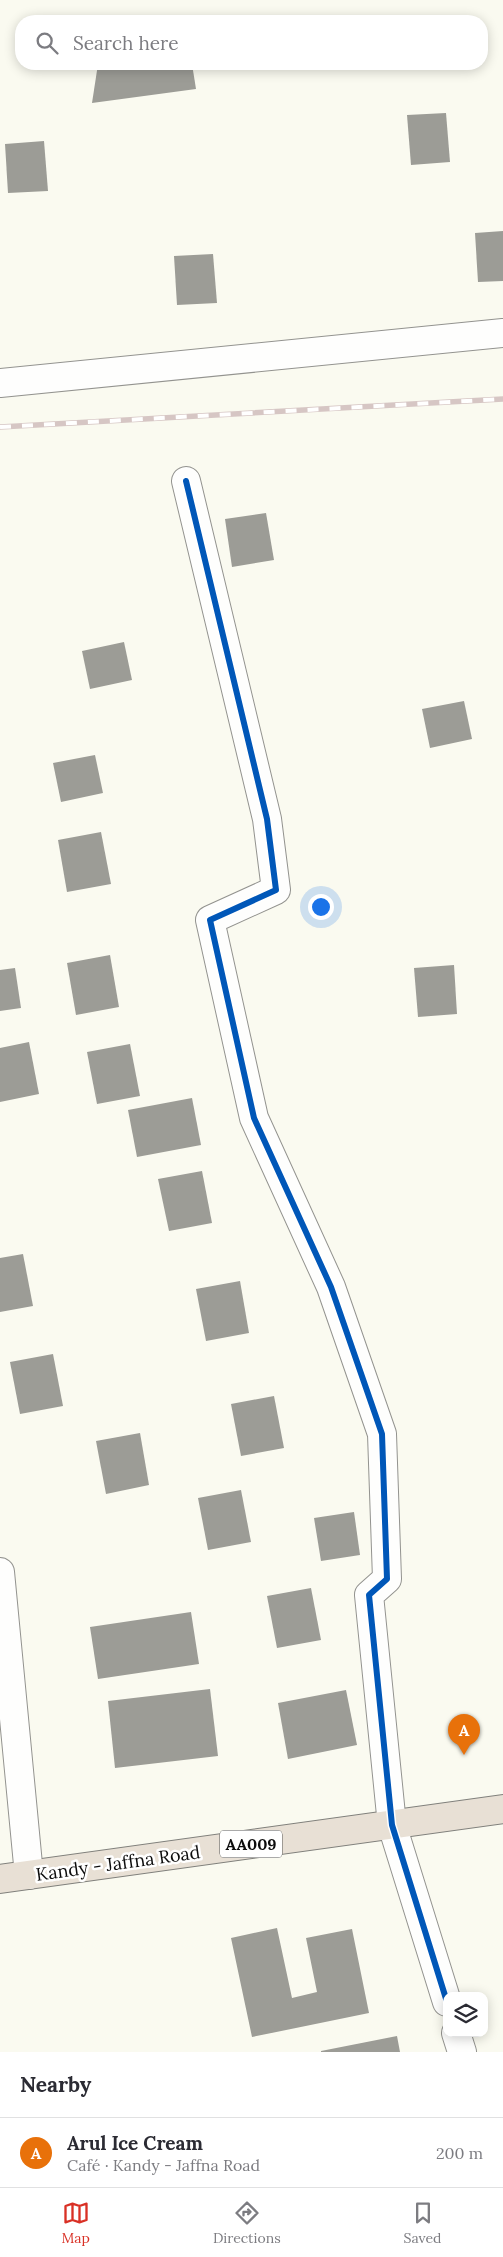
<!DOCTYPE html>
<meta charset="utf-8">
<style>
body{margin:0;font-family:Lora,serif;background:#f7f7f7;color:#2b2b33}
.controls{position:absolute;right:15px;bottom:15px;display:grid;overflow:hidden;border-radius:10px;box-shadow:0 2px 12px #0003}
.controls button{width:45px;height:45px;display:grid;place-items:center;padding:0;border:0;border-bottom:1px solid #e1e1e2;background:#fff;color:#2b2b33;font:25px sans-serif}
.you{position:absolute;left:320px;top:906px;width:18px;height:18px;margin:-12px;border:4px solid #fff;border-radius:50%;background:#1a73e8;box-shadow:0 0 0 8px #1a73e833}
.badge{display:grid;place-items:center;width:32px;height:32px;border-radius:50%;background:#d93025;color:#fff;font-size:16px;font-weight:700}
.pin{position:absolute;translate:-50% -41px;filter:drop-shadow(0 1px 2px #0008)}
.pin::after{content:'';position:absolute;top:26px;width:18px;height:15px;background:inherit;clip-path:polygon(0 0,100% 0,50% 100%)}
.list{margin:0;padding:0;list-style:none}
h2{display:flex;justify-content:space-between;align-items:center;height:65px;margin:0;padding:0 20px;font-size:21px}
h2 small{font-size:16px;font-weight:400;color:#7c7c81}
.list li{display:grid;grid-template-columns:32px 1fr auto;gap:15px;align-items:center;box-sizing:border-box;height:70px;padding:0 20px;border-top:1px solid #e1e1e2}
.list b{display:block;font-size:19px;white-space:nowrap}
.list p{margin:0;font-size:16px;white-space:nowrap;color:#7c7c81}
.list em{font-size:16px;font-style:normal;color:#7c7c81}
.icon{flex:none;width:28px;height:28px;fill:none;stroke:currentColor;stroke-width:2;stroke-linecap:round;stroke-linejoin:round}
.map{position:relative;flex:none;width:503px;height:2052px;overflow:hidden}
.search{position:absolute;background:#fff;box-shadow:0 2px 12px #0003;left:15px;right:15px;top:15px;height:55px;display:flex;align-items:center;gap:12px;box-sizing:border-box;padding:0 18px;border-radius:20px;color:#7c7c81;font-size:19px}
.sheet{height:135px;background:#fff}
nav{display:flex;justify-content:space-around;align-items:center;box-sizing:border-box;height:70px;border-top:1px solid #e1e1e2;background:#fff;font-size:14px;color:#7c7c81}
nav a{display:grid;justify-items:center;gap:2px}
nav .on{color:#d93025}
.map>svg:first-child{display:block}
</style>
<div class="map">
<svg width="503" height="2052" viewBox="0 0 503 2052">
<rect width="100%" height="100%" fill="#fafaf0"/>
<g fill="#9c9c96">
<polygon points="98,64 192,64 196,89 92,103"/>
<polygon points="446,113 450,162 411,165 407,115"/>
<polygon points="44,141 48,191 8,193 5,144"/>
<polygon points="503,231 503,281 478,282 475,233"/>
<polygon points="213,254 217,303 177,305 174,256"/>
<polygon points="266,513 274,560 232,567 225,519"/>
<polygon points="124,642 132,680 90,689 82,651"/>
<polygon points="464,701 472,739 430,748 422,709"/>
<polygon points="95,755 103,793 61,802 53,763"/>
<polygon points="101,832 111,884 67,892 58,840"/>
<polygon points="110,955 119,1007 76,1015 67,963"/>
<polygon points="454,965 457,1014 418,1017 414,968"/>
<polygon points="15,968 21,1008 0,1011 0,970"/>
<polygon points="29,1042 39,1094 0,1102 0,1048"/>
<polygon points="130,1044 140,1096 97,1104 87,1052"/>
<polygon points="192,1098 201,1145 137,1157 128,1110"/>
<polygon points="202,1171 212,1223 169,1231 158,1179"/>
<polygon points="23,1254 33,1306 0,1312 0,1258"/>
<polygon points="240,1281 249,1333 206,1341 196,1289"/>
<polygon points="53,1354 63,1406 20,1414 10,1362"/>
<polygon points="274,1396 284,1448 241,1456 231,1404"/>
<polygon points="140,1433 149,1485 106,1494 96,1441"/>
<polygon points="241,1490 251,1542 208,1550 198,1498"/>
<polygon points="354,1512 360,1555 321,1561 314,1518"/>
<polygon points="311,1588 321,1640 277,1648 267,1596"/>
<polygon points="191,1612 199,1664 98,1679 90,1627"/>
<polygon points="210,1689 218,1756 115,1768 108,1701"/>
<polygon points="346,1690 357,1745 288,1759 278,1703"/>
<polygon points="277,1928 292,1998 317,1992 306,1938 352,1929 369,2013 252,2037 231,1938"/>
<polygon points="397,2036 400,2052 321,2052 321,2051"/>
</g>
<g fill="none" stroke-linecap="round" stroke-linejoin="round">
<defs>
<g id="street">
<polyline points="0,383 503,333"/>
<polyline points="186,481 267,819 276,890 210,920 254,1118 331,1287 382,1434 387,1579 369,1595 392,1825 447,2002"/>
<polyline points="0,1572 29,1875"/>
<polyline points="456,2033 462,2052"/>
</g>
<polyline id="highway" points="0,1879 503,1809"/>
</defs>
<use href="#street" stroke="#93938f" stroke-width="30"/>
<use href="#highway" stroke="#80807c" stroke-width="30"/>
<use href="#street" stroke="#fefefd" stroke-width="28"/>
<use href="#highway" stroke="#e8e0d5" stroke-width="28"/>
<defs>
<polyline id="rail" points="0,427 503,399"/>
</defs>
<use href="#rail" stroke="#d6c6c4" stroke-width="5.5"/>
<use href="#rail" stroke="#fff" stroke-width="4" stroke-dasharray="11" stroke-linecap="butt"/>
<defs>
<polyline id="cycleway" points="186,481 267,819 276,890 210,920 254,1118 331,1287 382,1434 387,1579 369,1595 392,1825 447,2002"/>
</defs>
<use href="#cycleway" stroke="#fff" stroke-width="9"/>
<use href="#cycleway" stroke="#0057b8" stroke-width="6"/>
</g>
<g text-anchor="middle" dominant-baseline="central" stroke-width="5" stroke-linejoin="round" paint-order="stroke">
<rect fill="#fff" stroke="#555" stroke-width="1" x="220" y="1830.5" width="62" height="27" rx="4"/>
<g font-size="16" font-weight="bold" fill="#0c0c0c">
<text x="251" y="1844">AA009</text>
</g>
<g font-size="18" fill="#0c0c0c" stroke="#fff">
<text transform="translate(118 1863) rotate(-8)">Kandy - Jaffna Road</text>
</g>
</g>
</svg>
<div class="controls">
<button><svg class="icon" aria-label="layers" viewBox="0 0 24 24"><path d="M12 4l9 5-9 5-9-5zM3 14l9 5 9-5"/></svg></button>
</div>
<div class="you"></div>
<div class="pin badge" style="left:464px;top:1755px;background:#e8710a">A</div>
<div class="search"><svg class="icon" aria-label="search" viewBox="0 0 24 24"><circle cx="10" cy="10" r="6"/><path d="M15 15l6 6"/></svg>Search here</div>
</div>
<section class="sheet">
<h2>Nearby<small></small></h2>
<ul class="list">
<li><span class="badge" style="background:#e8710a">A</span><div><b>Arul Ice Cream</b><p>Café · Kandy - Jaffna Road</p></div><em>200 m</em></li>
</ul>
</section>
<nav>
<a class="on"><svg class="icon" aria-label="map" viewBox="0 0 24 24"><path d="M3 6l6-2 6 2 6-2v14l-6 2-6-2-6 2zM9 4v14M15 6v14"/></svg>Map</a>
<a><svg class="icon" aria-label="directions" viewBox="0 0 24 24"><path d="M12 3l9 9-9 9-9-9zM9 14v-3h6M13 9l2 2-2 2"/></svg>Directions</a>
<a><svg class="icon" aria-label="saved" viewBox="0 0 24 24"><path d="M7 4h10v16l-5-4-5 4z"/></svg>Saved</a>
</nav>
